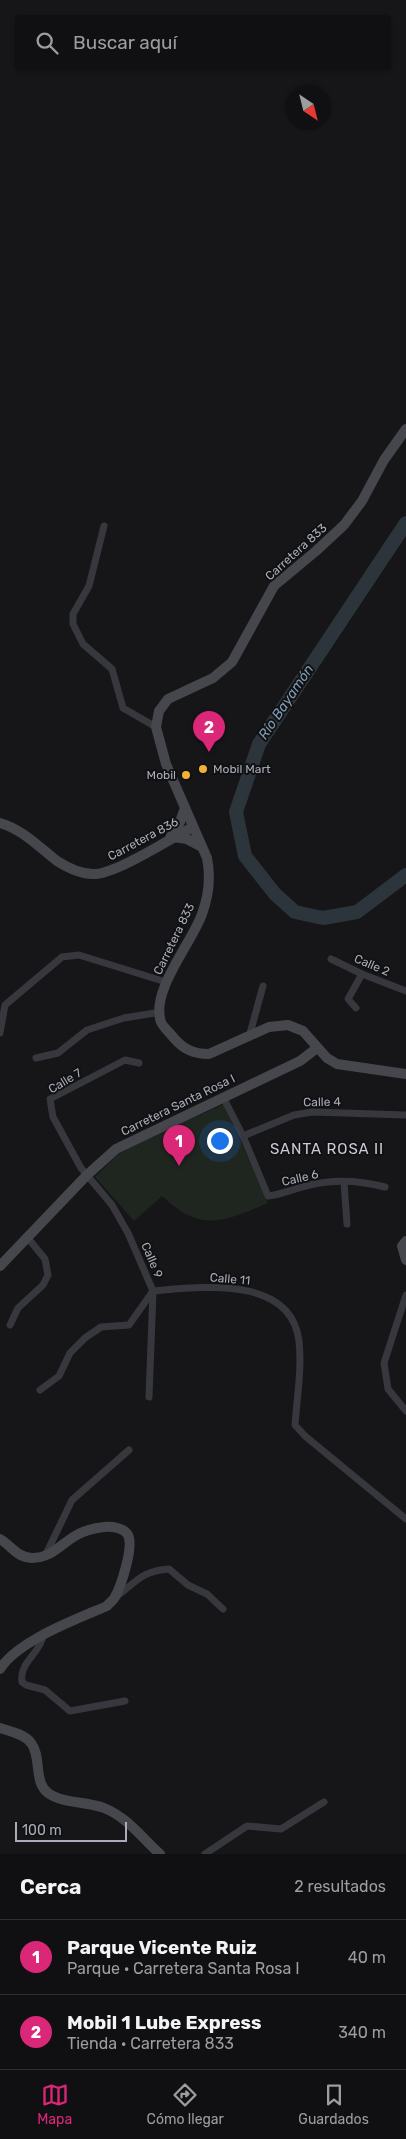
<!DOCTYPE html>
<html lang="es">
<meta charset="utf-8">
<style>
body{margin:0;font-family:Rubik,sans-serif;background:#19191b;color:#f1f3f6}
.compass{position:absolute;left:286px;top:85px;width:45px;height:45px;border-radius:50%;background:#101012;box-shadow:0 1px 4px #0004;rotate:145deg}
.scale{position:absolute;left:15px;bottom:12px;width:112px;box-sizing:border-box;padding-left:5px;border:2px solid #a8adb8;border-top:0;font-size:14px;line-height:18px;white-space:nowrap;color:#a8adb8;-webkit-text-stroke:4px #111113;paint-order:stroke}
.you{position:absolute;left:219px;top:1140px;width:18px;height:18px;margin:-12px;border:4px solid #fff;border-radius:50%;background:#1a73e8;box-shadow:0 0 0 8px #1a73e833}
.badge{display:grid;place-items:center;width:32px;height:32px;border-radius:50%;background:#db2777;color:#fff;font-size:16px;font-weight:700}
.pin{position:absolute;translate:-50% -41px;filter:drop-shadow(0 1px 2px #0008)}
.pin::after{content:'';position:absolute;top:26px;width:18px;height:15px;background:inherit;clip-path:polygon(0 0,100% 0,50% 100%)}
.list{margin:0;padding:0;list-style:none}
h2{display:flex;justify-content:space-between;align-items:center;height:65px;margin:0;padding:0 20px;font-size:21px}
h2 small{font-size:16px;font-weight:400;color:#9c9d9f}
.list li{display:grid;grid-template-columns:32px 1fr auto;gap:15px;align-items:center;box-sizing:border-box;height:75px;padding:0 20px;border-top:1px solid #303032}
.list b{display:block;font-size:19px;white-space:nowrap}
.list p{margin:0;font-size:16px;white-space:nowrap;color:#9c9d9f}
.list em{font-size:16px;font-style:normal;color:#9c9d9f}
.icon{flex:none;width:28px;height:28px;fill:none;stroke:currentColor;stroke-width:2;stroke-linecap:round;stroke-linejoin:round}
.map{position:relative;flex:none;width:406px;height:1854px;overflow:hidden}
.search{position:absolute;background:#101012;box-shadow:0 1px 4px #0004;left:15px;right:15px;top:15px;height:55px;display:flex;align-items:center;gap:12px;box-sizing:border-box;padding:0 18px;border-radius:5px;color:#9c9d9f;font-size:19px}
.sheet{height:215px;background:#101012}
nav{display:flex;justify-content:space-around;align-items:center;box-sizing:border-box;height:70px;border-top:1px solid #303032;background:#101012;font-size:14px;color:#9c9d9f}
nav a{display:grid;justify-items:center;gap:2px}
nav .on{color:#db2777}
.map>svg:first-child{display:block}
</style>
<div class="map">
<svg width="406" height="1854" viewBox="0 0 406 1854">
<rect width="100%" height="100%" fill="#161618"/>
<path fill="#1e261f" d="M224 1104 268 1203C223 1222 201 1233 162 1196L134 1221 95 1177 117 1155 127 1149Z"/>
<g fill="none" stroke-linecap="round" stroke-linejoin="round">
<polyline stroke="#2c353c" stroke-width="14" points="406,523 259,744 236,812 245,856 275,894 295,912 323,918 357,912 406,875"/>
<g stroke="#37383d" stroke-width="7">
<polyline points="104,526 89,586 73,614 73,624 83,644 112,669 123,708 156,727"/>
<polyline points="331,959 362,974 406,991"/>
<polyline points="356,1008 348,999 362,974"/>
<polyline points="0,1033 5,1005 62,957 79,955 166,982"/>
<polyline points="249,1037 263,986"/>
<polyline points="36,1058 58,1053 87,1030 124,1018 161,1012"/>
<polyline points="139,1063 125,1060 50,1099 53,1117 81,1168 112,1205 128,1233 153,1291 149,1397"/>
<path d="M223 1097 243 1136 268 1196C283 1194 296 1188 310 1185 334 1179 362 1181 385 1187"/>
<polyline points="243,1136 294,1115 312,1112 406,1115"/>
<polyline points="344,1182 347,1224"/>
<polyline points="406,1295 384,1363 388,1389 406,1411"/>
<polyline points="10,1325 18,1308 43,1285 48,1275 45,1259 27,1237"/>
<path d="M40 1390 59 1376 70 1353 85 1338 101 1327 129 1325 153 1291C201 1287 291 1275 299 1341 302 1369 297 1397 295 1425L305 1436 406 1519"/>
<polyline points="45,1556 72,1500 129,1450"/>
<path d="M116 1597C137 1581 142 1571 169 1569L188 1585 207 1594 223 1609"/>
<path d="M43 1636C40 1654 19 1662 22 1682L26 1685 45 1690 70 1711 125 1701"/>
<polyline points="205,1854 247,1826 281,1829 324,1802"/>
</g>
<g stroke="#45474d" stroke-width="10">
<path d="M406 429 384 460 362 501 344 525 316 551 274 586 232 662 213 678 168 699 159 711 156 727 166 764 207 858C211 878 209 895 202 914 192 943 150 991 161 1022 163 1027 170 1033 173 1037 183 1049 193 1054 209 1054L269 1027 288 1025 303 1031 327 1058 337 1064 406 1074"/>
<path d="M0 823C22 829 39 847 57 861 68 868 80 874 93 874 115 875 171 838 193 827"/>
<polyline points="173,837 187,839 202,847"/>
<polyline points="170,838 180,822 185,808"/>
<polyline points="406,1241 402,1246 406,1260"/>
<polyline points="0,1266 87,1175 116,1149 300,1061 317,1048"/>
<path d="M0 1539C12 1546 16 1557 32 1558 51 1558 60 1545 75 1536 83 1531 94 1528 104 1527 112 1526 124 1528 128 1535 134 1547 121 1586 115 1597 113 1601 109 1603 107 1606 77 1619 17 1641 0 1669"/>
<path d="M0 1728C9 1731 25 1734 31 1743 42 1757 33 1781 48 1793 63 1804 87 1801 104 1808 127 1817 142 1838 160 1854"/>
</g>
</g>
<g fill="#f2b134" stroke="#111113" stroke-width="2">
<circle cx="203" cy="769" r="5"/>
<circle cx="186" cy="775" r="5"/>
</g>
<g text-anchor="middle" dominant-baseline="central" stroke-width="4" stroke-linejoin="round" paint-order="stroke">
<g font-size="12" fill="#a8adb8" stroke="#111113">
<text transform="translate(296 552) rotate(-42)">Carretera 833</text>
<text transform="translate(143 839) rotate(-28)">Carretera 836</text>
<text transform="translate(174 939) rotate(-64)">Carretera 833</text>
<text transform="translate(372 965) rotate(23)">Calle 2</text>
<text transform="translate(65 1081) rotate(-31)">Calle 7</text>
<text transform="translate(322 1102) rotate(-1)">Calle 4</text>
<text transform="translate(178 1105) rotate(-26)">Carretera Santa Rosa I</text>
<text transform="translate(300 1178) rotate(-13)">Calle 6</text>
<text transform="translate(152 1260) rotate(67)">Calle 9</text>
<text transform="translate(230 1279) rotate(5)">Calle 11</text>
</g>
<g font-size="12" fill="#a8adb8" stroke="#111113" text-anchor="start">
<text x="213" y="769">Mobil Mart</text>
<text x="176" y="775" text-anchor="end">Mobil</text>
</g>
<g font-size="14" font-style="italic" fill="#7f9bb3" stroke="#111113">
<text transform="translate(286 702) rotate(-56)">Río Bayamón</text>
</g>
<g font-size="15" letter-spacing="1" fill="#c9ccd4" stroke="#111113">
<text x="327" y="1149">SANTA ROSA II</text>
</g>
</g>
</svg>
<svg class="compass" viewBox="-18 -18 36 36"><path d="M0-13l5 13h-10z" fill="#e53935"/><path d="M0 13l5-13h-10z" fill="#9c9d9f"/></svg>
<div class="scale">100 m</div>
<div class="you"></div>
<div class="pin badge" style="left:179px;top:1166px">1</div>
<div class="pin badge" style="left:209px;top:752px">2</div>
<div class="search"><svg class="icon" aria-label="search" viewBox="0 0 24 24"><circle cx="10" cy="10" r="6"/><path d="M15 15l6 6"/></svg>Buscar aquí</div>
</div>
<section class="sheet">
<h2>Cerca<small>2 resultados</small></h2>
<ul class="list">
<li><span class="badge">1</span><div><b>Parque Vicente Ruiz</b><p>Parque · Carretera Santa Rosa I</p></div><em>40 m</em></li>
<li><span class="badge">2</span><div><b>Mobil 1 Lube Express</b><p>Tienda · Carretera 833</p></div><em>340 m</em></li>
</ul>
</section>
<nav>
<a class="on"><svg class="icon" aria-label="map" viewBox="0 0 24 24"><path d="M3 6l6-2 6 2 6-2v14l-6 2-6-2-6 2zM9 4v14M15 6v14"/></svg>Mapa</a>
<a><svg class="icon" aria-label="directions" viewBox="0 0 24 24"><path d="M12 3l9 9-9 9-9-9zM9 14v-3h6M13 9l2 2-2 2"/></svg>Cómo llegar</a>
<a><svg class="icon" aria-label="saved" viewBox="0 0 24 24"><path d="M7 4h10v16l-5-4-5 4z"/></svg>Guardados</a>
</nav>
